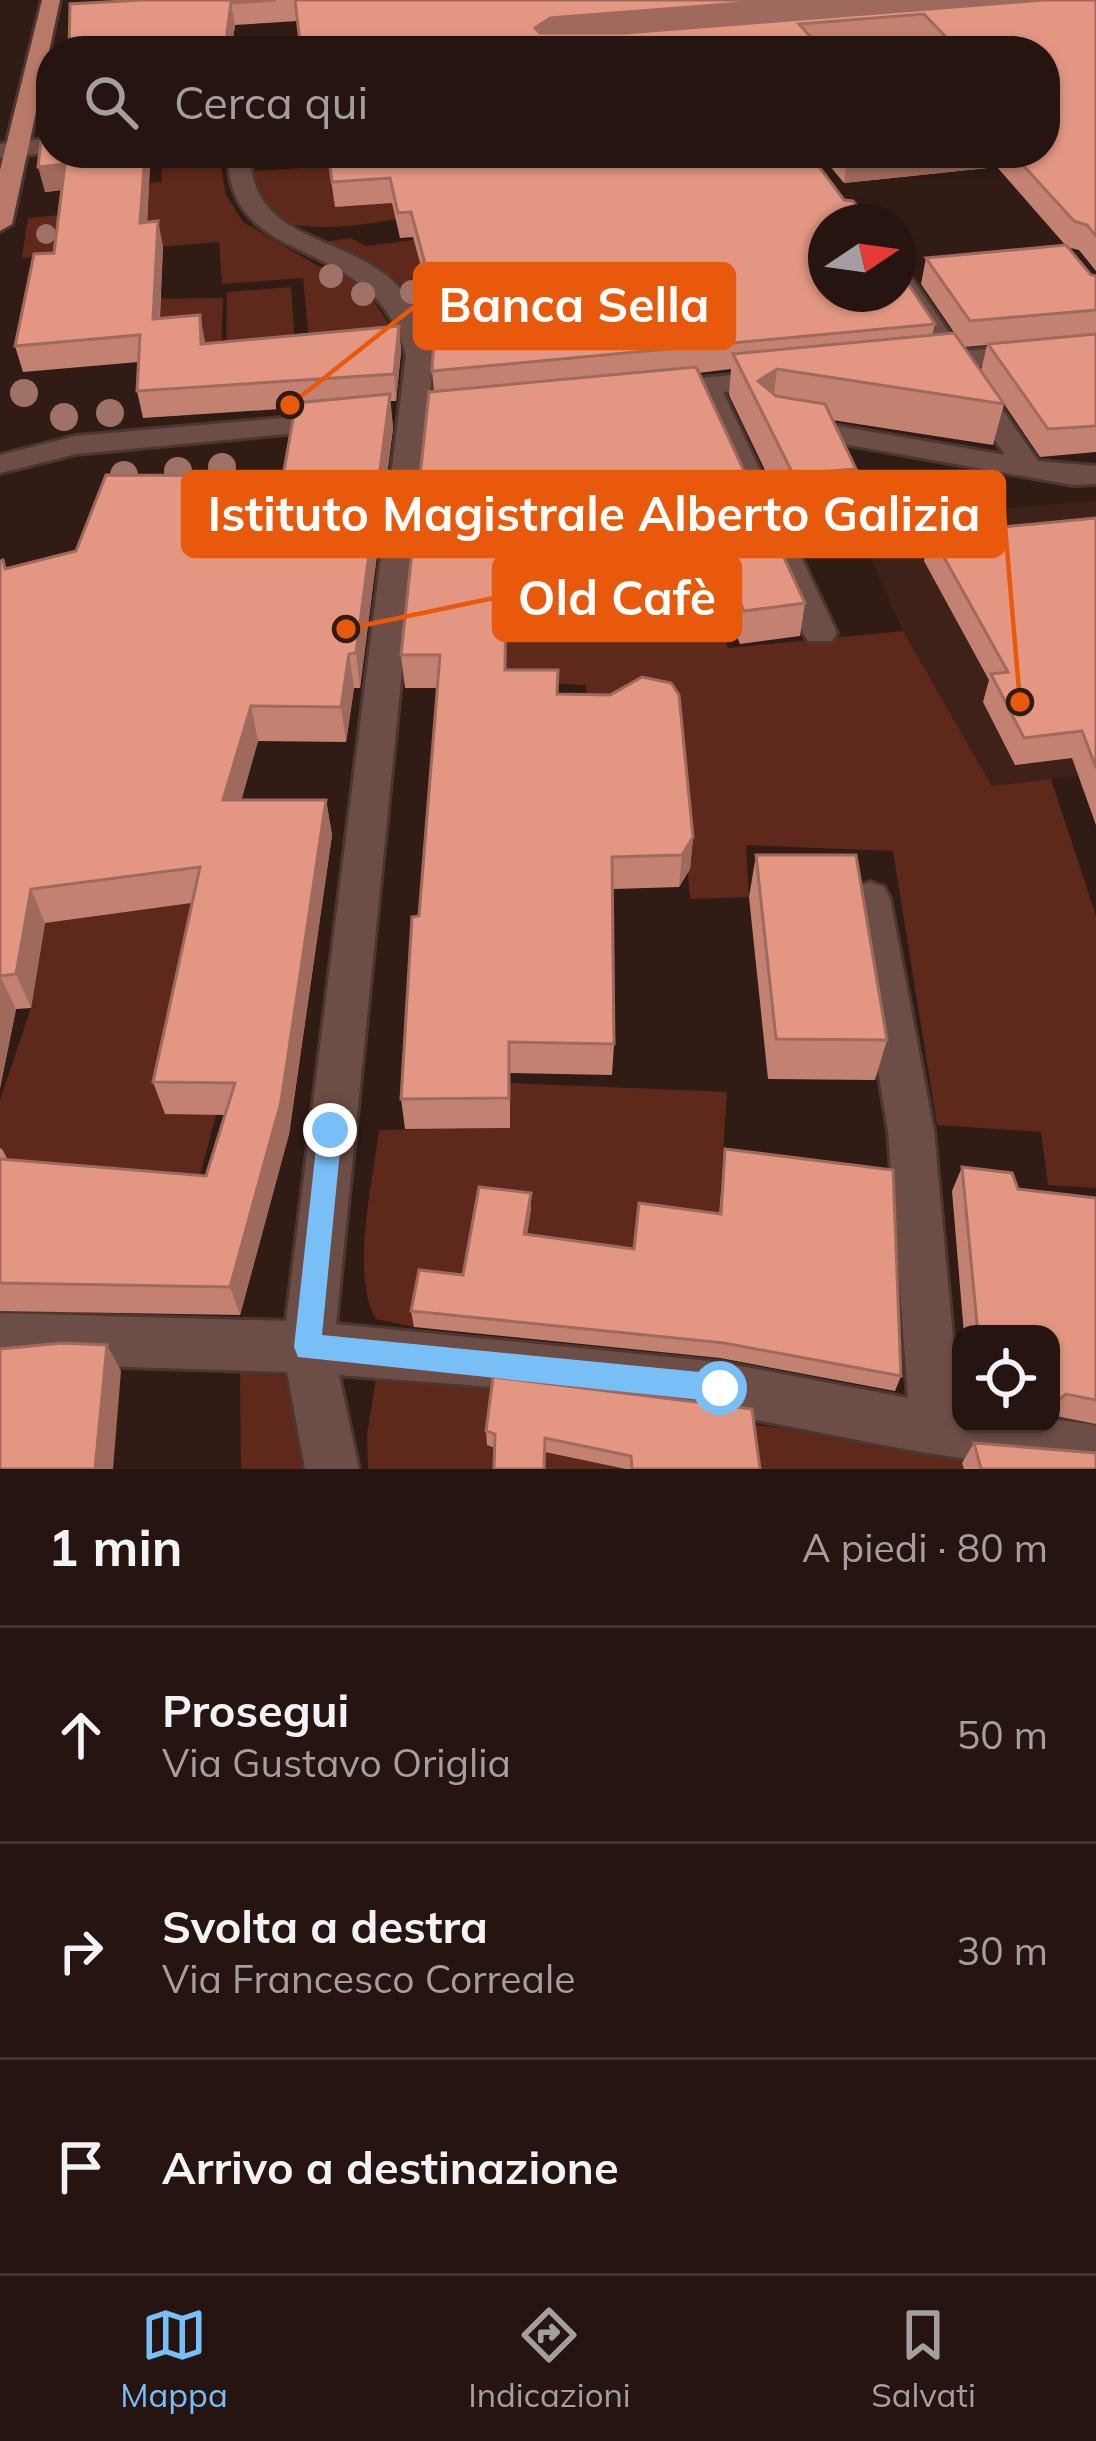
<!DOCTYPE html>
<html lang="it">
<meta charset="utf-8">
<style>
body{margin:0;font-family:Mulish,sans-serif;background:#2d1d19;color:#f1f3f6}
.controls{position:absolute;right:36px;bottom:36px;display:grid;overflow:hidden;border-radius:24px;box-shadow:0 3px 9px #0004}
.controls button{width:108px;height:108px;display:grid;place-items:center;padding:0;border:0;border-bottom:3px solid #423330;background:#251410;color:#f1f3f6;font:60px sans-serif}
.compass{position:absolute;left:808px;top:204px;width:108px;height:108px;border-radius:50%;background:#251410;box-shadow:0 3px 9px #0004;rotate:77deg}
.stop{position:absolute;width:36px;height:36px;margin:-27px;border:9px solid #78bff7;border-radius:50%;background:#fff}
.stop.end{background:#78bff7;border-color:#fff;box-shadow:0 3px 12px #0008}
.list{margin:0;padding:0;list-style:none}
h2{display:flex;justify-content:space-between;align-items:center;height:156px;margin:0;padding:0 48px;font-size:51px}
h2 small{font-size:39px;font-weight:400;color:#a39e9f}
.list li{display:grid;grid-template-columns:78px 1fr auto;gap:36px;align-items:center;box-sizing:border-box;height:216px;padding:0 48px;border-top:3px solid #423330}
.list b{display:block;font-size:45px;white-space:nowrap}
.list p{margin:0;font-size:39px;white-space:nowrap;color:#a39e9f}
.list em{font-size:39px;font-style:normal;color:#a39e9f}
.icon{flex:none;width:66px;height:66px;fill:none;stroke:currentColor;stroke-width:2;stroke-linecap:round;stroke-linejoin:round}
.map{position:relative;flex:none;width:1096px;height:1469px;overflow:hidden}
.search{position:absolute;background:#251410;box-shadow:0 3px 9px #0004;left:36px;right:36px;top:36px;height:132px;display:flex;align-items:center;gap:30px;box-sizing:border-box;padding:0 42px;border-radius:48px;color:#a39e9f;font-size:45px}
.sheet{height:804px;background:#251410}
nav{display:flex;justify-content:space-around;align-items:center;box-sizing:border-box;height:168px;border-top:3px solid #423330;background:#251410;font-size:33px;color:#a39e9f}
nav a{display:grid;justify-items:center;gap:6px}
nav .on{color:#78bff7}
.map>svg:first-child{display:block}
</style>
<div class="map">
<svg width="1096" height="1469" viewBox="0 0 1096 1469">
<rect width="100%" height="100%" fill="#311b15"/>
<polygon fill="#3e2119" points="1096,501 1096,774 992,786 903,631 854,521"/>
<g fill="#5e281a">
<path d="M302 153H339L397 203 421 214C384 222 276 245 256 200 252 192 252 179 251 171L303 168Z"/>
<polygon points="220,161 226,195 243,222 318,266 343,270 364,287 394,331 311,361 303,278 222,284 219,242 22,258 28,218 147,207 149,183 162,182 161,170 170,163"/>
<polygon points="350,238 366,246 414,240 442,344 418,347 397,303 311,244"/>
<polygon points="291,287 295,344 226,350 227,292"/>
<polygon points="223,298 221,354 114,299"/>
<polygon points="703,587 728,648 903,631 992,786 1051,779 1096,916 1096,1188 1048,1185 1041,1132 937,1125 893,851 746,845 749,897 690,899 676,728 588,710 586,685 506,682 506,601"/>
<polygon points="209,901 216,1115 192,1205 0,1178 0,1100 31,1008 45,923"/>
<path d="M510 1083 727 1092 718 1230C626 1267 521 1297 422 1286L414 1327 376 1319C350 1274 373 1182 379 1130L509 1128Z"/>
<polygon points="377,1371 588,1384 626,1469 368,1469 367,1435"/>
<polygon points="240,1373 314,1377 332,1469 241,1469"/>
<polygon points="748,1424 960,1452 964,1469 754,1469"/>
</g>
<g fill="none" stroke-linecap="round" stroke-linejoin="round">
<defs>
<g id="minor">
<polygon points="51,138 51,152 0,158 0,144"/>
<path d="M228 153H250C251 238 331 233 386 275 411 295 425 325 434 355L336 1324 720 1362 908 1398 888 1131 850 898 856 887 870 882 884 887 890 898 934 1131 961 1424H1051V1419L1096 1425V1469C969 1469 848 1436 724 1414 597 1392 467 1386 339 1375L359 1469H305L287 1372 0 1363V1313L286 1321 406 355C374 229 226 274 228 153Z"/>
<polygon points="898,269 907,272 962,351 1096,339 1096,355 973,367 1038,461 1096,466 1096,484 1073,485 782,433 778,427 792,418 1005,455 947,369 926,371 912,363 916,357 937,354 897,294"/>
<polygon points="776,371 786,373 790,379 786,385 723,392 837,633 832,641 808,641 803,633 696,395 658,398 644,390 658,382"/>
<polygon points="340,413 350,416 354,422 350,428 76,454 0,473 0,455 76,436"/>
</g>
<polygon id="major" points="42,0 60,0 12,224 0,231 0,170"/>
</defs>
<use href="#minor" stroke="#4b3630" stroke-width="6"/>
<use href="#major" stroke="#4b3630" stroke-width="6"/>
<use href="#minor" fill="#6d4e46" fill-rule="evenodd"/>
<use href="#major" fill="#b87969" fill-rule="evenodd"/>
</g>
<g fill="#9e7266">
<circle cx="46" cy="234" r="10"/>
<circle cx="331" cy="276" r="12"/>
<circle cx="412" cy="292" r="12"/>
<circle cx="363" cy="294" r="12"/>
<circle cx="24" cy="393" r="14"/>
<circle cx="110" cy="413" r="14"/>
<circle cx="64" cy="417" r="14"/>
<circle cx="222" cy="467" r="14"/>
<circle cx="178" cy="471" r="14"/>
<circle cx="124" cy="475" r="14"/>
</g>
<g fill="#c38271">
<polygon points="142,0 1096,0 1096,271 1079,250 1067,247 997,167 844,183 819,153 1045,153 1045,51 933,51 920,37 818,45 297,21 235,25 231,51 69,51"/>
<polygon points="51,53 51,153 220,153 220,161 150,164 147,222 163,246 160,319 205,344 399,326 401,352 396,401 390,401 393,428 360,688 354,688 346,742 258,741 241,800 326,800 332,835 289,1134 240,1315 0,1311 0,1148 2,1149 8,1160 206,1176 225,1115 165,1114 153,1082 192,903 45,923 31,1008 16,1009 0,1088 0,561 6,568 76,551 283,476 296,408 143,418 137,391 138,362 23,372 15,346 54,253 62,190 45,192 50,128"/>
<polygon points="327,153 898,271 935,324 932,335 981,371 987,345 964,347 921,284 926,258 1096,276 1096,452 1040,457 1004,404 993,445 832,420 856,469 848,511 787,516 729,395 731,369 698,373 805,603 800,636 740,644 716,586 506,601 506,670 557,694 693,837 690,869 679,887 613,889 614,1044 612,1075 510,1073 510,1128 405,1129 401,1099 419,916 437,688 405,688 401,655 434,392 432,371 436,322 413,237 400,238 392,203 335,207"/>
<polygon points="1096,518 1096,825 1072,758 1015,765 983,702 989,680 924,561 931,534"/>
<polygon points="756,855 887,1040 875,1080 768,1079 749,897"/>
<polygon points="725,1149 901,1376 895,1391 720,1358 414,1327 411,1311 463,1275 531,1193 531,1209 527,1235 634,1249 719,1214"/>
<polygon points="962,1167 1018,1189 1096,1198 1096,1424 1051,1415 1051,1334 964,1334 952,1191"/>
<polygon points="493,1377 760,1469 626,1469 545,1452 495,1448 487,1445 486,1431"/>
<polygon points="974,1443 1096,1469 964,1469 962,1463"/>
</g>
<g fill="#9f6a5c">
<polygon points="780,0 1052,0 550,40 535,28 550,18"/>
<polygon points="231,3 235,25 231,51 228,51 227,32"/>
<polygon points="145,153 148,153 150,164 146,248 140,223"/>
<polygon points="899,153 1000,153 997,167 844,183 847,158"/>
<polygon points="65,164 71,189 45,192 38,167"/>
<polygon points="158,221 163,246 158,345 153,319"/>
<polygon points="200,315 205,341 206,371 201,344"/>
<polygon points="399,326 401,352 396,401 394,374"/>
<polygon points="777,369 772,411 758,381"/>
<polygon points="390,394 393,428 360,688 356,653"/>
<polygon points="349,654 354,688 346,742 341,707"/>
<polygon points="251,706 258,741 232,834 223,800"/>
<polygon points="326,800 332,835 289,1134 240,1315 230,1287"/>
<polygon points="693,837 690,869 679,887 682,855"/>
<polygon points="31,889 45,923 31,1008 16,974"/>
<polygon points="0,976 16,1009 0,1088"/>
<polygon points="531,1193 531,1209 524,1250 524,1234"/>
<polygon points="107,1345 121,1371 113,1469 95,1469"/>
</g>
<g fill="#e39783" stroke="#9f6a5c" stroke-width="3">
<polygon points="142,0 276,0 231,3 227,32 228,51 69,51 70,4"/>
<polygon points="295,0 780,0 550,18 535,28 540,33 625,33 1043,0 1096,0 1096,236 1087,225 1074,221 1012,153 1045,153 1045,51 959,51 924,14 799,24 823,51 301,51"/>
<polygon points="51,53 51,153 145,153 140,223 158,221 153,319 200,315 201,344 399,326 394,374 137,391 140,335 15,346 34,254 54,253 65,164 38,167 42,133 50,128 45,110"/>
<polygon points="328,153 809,153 844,200 853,201 870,222 826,222 826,294 898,294 898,269 935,324 432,371 435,323 441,322 411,212 398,213 390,178 332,182"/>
<polygon points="843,153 899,153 847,158"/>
<polygon points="1066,245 1091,275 1096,276 1096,310 970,321 926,258"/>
<polygon points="954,333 1004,404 777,369 758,381 776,396 825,404 856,469 793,474 733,354"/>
<polygon points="1096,334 1096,426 1048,429 988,344"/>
<polygon points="696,367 805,603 744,611 719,554 506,568 505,670 558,670 557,694 610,695 642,677 671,683 679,695 693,837 682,855 612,857 614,1044 509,1042 509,1098 401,1099 412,917 419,916 440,655 401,655 429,392"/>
<polygon points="390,394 356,653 349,654 341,707 251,706 223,800 326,800 281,1102 230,1287 0,1283 0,1159 206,1176 235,1083 153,1082 200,867 31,889 16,974 0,976 0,977 0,561 3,560 5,569 76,551 106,475 283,476 296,403"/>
<polygon points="1096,518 1096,768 1082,731 1024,738 991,674 1008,672 931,534"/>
<polygon points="756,855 856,855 887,1040 776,1039"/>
<polygon points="725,1149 893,1170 901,1376 724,1343 411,1311 419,1270 463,1275 479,1187 531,1193 524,1234 634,1249 639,1203 721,1214"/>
<polygon points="962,1167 1012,1173 1018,1189 1096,1198 1096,1400 1066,1394 1060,1399 1051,1399 1051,1334 978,1334"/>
<polygon points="62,1343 107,1345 95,1469 0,1469 0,1349"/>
<polygon points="493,1377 752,1409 760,1469 632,1469 631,1456 545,1438 544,1469 494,1469 495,1434 486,1431"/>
<polygon points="974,1443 1096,1453 1096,1469 981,1469"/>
</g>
<polygon fill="#78bff7" points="330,1119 342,1130 322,1335 720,1374 730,1378 734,1388 730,1398 720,1402 298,1357 294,1347 318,1130"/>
<path fill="none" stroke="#e8590c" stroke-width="4.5" d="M290 405L415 306M1020 702L1004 514M346 629L494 598"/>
<g fill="#e8590c" stroke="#311b15" stroke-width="4.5">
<circle cx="290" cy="405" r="12"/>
<circle cx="1020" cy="702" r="12"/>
<circle cx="346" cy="629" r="12"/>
</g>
<g fill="#e8590c" stroke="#e8590c" stroke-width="4.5">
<rect x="415" y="264" width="319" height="84" rx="12"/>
<rect x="183" y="472" width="821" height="84" rx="12"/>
<rect x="494" y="556" width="246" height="84" rx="12"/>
</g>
<g font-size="48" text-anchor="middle" font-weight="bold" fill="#fff">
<text x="574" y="322">Banca Sella</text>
<text x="594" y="531">Istituto Magistrale Alberto Galizia</text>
<text x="617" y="615">Old Cafè</text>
</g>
</svg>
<div class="controls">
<button><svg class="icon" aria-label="locate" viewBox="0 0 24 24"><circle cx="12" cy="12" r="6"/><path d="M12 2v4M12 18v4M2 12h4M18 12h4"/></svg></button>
</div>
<svg class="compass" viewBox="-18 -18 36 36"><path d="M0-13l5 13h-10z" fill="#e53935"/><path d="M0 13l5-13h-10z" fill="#a39e9f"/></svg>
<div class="stop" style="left:720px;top:1388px"></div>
<div class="stop end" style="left:330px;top:1130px"></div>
<div class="search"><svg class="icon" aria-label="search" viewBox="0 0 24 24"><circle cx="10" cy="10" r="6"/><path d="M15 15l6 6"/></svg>Cerca qui</div>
</div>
<section class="sheet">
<h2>1 min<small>A piedi · 80 m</small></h2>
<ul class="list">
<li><svg class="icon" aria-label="ahead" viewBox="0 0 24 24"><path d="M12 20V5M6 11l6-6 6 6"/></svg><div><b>Prosegui</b><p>Via Gustavo Origlia</p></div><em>50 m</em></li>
<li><svg class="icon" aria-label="right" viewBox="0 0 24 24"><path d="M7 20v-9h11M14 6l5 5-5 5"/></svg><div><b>Svolta a destra</b><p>Via Francesco Correale</p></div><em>30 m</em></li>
<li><svg class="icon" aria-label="arrive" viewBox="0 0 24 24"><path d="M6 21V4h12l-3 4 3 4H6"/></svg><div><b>Arrivo a destinazione</b></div></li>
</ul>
</section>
<nav>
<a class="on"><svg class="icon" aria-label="map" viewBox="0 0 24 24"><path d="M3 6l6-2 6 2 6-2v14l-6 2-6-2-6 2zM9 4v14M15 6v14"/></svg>Mappa</a>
<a><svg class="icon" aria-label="directions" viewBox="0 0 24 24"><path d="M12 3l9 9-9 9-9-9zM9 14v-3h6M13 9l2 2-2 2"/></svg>Indicazioni</a>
<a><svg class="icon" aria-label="saved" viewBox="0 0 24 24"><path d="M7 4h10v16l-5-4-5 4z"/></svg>Salvati</a>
</nav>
